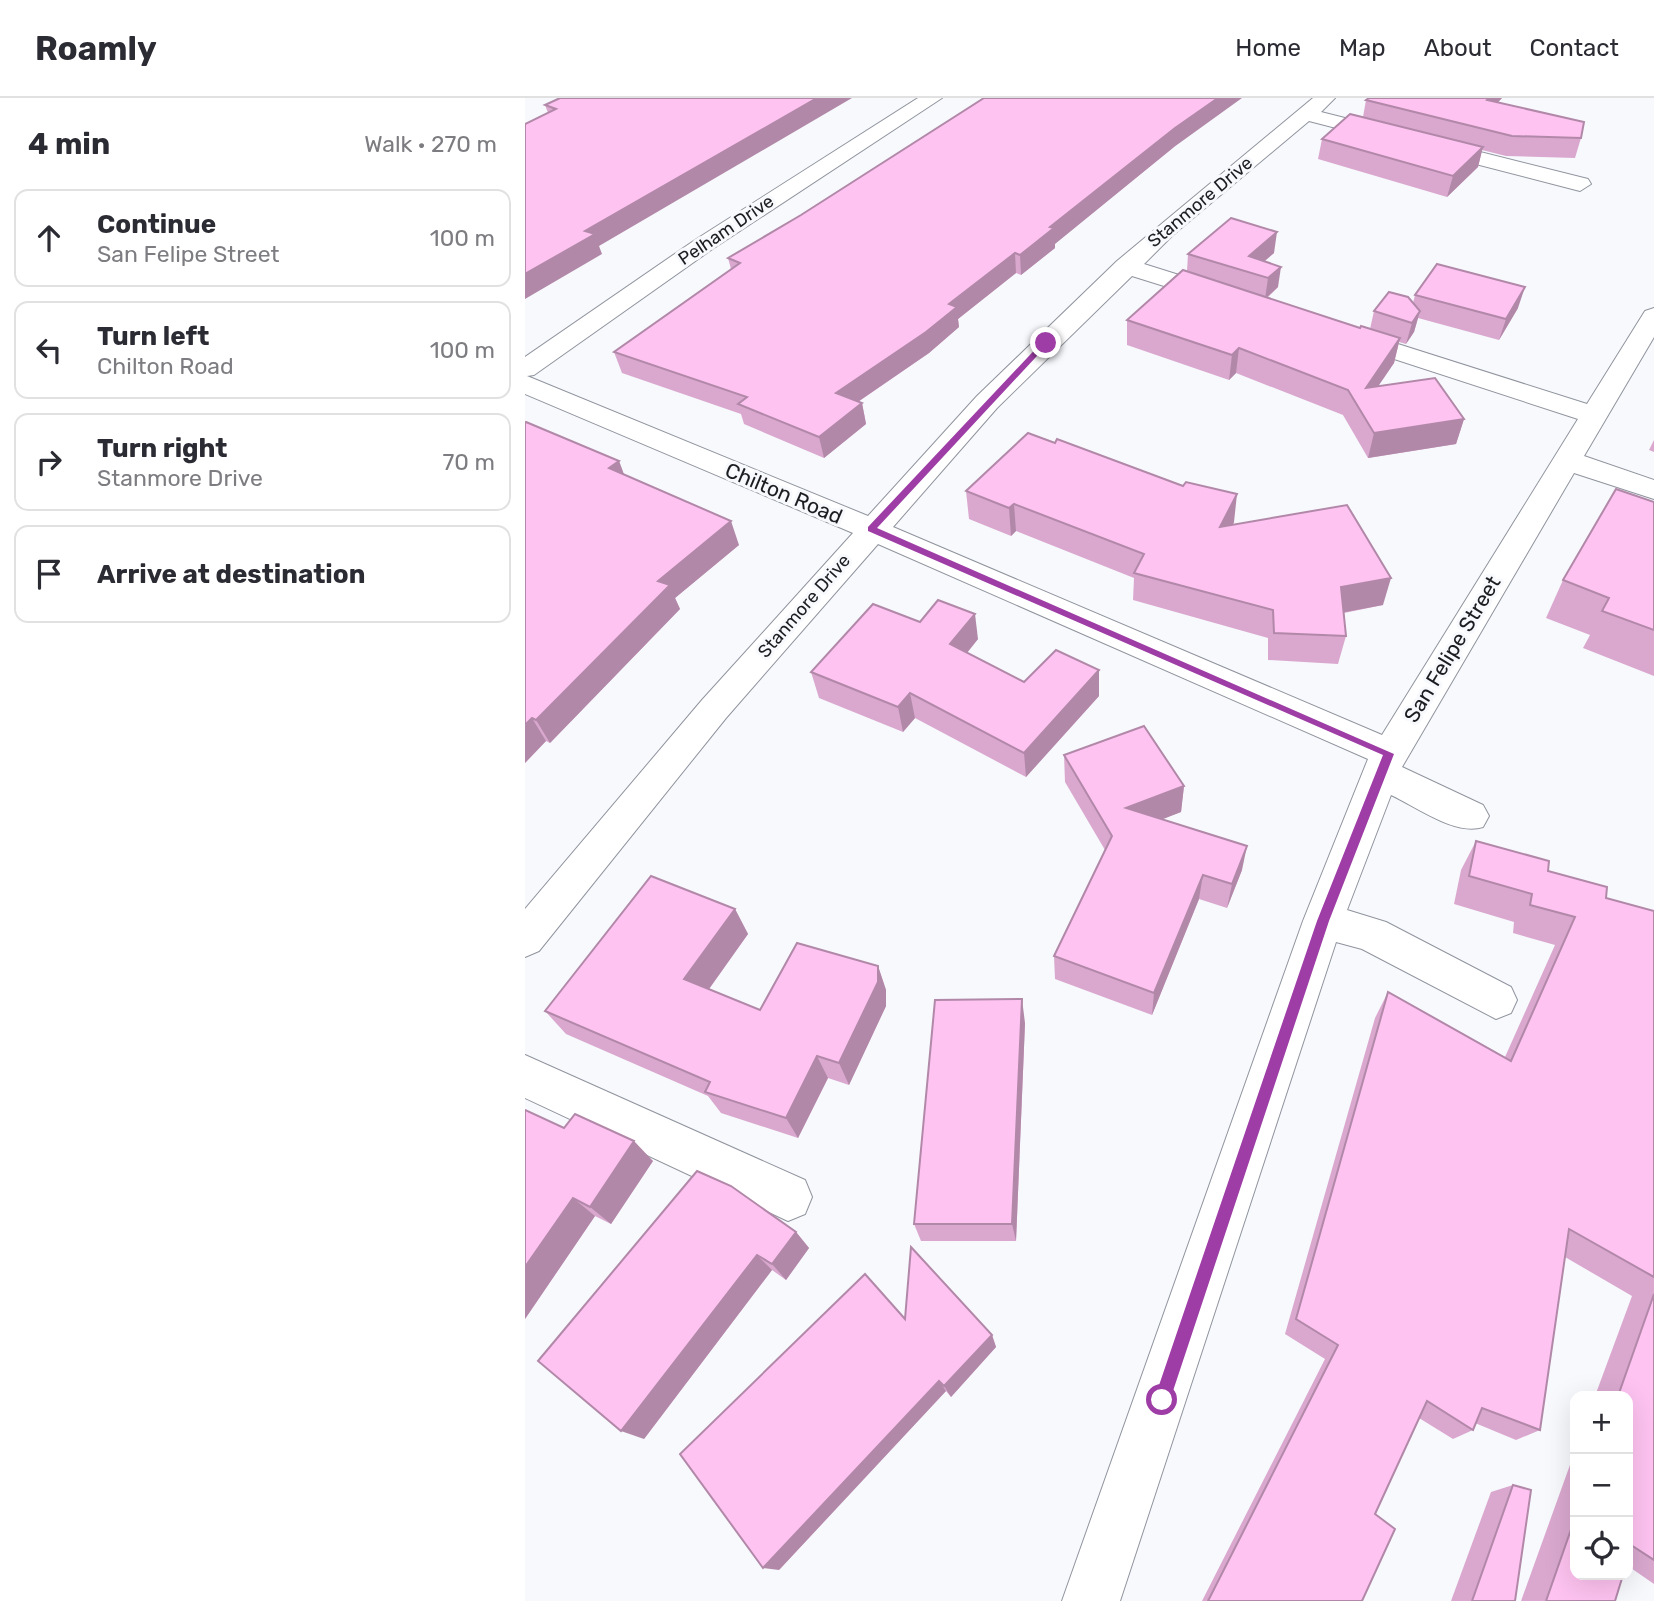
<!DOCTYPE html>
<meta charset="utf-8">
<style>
body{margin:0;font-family:Rubik,sans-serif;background:#f2f2f3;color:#2b2b33}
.controls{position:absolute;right:21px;bottom:21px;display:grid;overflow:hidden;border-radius:14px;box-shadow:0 7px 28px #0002}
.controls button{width:63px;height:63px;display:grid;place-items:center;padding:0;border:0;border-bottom:2px solid #e1e1e2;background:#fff;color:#2b2b33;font:35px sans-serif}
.stop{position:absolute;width:21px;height:21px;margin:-16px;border:5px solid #9d3da5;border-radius:50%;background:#fff}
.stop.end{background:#9d3da5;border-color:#fff;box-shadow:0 2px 7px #0008}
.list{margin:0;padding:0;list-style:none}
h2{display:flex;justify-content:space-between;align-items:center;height:91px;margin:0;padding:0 28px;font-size:30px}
h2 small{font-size:23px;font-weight:400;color:#7c7c81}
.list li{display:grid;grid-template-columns:46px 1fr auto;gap:21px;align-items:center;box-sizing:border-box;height:98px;margin:0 14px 14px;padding:0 14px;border:2px solid #e1e1e2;border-radius:14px}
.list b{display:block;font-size:26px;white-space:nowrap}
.list p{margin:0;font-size:23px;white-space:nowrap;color:#7c7c81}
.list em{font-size:23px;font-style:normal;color:#7c7c81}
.icon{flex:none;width:38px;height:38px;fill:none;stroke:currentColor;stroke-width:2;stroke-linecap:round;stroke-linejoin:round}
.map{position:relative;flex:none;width:1129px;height:1503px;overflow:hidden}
header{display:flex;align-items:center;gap:42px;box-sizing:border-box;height:98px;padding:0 35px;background:#fff;border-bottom:2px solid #e1e1e2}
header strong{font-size:33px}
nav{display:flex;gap:38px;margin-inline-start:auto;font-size:24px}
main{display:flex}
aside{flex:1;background:#fff}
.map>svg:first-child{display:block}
</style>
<header>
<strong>Roamly</strong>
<nav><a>Home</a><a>Map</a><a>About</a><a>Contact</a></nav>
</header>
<main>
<aside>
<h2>4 min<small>Walk · 270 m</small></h2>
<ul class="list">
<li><svg class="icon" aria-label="ahead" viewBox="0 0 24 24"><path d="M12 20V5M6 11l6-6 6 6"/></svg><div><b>Continue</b><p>San Felipe Street</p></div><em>100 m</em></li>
<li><svg class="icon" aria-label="left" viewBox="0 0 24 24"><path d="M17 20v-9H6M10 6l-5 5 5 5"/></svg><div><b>Turn left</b><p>Chilton Road</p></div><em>100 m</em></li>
<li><svg class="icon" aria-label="right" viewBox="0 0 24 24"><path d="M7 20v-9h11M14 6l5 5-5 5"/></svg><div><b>Turn right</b><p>Stanmore Drive</p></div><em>70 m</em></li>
<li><svg class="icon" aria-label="arrive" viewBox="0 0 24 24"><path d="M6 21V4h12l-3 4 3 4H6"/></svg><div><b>Arrive at destination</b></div></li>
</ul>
</aside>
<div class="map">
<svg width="1129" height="1503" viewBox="0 0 1129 1503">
<rect width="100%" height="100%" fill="#f7f9fd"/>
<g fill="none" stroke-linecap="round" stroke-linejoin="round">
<defs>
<g id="minor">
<path d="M393 0H417L186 152 9 277 2 278 343 418 452 298 592 163 788 0H810L796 14 1063 81 1066 86 1055 93 784 23 648 137 619 166 705 193 708 198 705 203H687L607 178 472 310 368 429 857 637 1053 321 814 243 810 238 814 233H832L1062 306 1120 213 1129 210V239L1059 358 1129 382V401L1049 375 877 669 958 707 964 718 958 729C930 738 892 709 866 697L822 812 861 824 986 889 992 902 986 915 971 921 837 851 811 844 595 1503H537L778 823 843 661 353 446 201 620 14 853 0 859V811L177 602 328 435 0 296V259L170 142Z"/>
<polygon points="0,957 280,1082 287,1099 280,1116 263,1123 0,1000"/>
</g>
</defs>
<use href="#minor" stroke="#90949e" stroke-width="2"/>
<use href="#minor" fill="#fff" fill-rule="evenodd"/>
</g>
<g fill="#daa8cf">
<polygon points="35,0 74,148 77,156 20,7"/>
<polygon points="844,0 977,0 973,4 1056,40 1050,60 981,58 957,52 953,69 922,99 793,61 797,41 838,19 841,2"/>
<polygon points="649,49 529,146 530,150 496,177 491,175 433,221 434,229 404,255 333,304 337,305 341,326 299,360 219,326 216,316 97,275 89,254 206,171 203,160"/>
<polygon points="749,155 739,163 753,189 742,200 835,230 845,231 849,213 888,205 890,197 993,210 974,242 893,220 889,234 881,246 874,244 869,265 853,288 939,321 931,346 843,360 818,317 711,275 704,282 602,247 602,222 662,173 663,156"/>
<polygon points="0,325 94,363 99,377 214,447 150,500 155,511 25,645 21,643 0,665"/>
<polygon points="1129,342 1129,354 1124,352"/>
<polygon points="441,393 709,424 708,427 858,507 819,515 821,538 813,566 743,562 743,540 608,502 609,480 491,433 486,438 444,421"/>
<polygon points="1129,404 1129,578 1058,550 1065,537 1021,520 1038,482"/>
<polygon points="395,524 453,541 442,555 499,584 574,598 501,679 390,620 378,634 294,600 286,574"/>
<polygon points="539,657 659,688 656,714 637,721 717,772 702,810 674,801 627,917 530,881 529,858 580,752 540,684"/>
<polygon points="951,743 1023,773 1081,800 1129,813 1129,1486 1103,1468 1103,1298 1070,1298 1107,1198 1040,1159 1015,1332 991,1342 950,1325 948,1332 928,1341 894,1320 850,1416 837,1503 677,1503 800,1261 760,1236 850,920 863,894 980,959 1030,847 988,835 989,824 929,806 936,772"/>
<polygon points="210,811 223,836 184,891 235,912 353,868 361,892 361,908 324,987 303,980 273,1040 196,1015 183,998 41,936 20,913"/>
<polygon points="500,925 491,1143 396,1143 389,1126"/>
<polygon points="39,1030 128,1063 86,1126 70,1118 0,1221"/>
<polygon points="172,1073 271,1134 284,1150 261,1182 247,1172 119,1341"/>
<polygon points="380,1221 467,1237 471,1249 426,1299 421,1293 254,1472"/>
<polygon points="1050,1353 1050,1477 1090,1503 996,1503"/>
<polygon points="988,1387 990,1503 926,1503 966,1394"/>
</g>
<g fill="#b288a9">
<polygon points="292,0 327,0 74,148 77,156 0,201 0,176 60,133"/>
<polygon points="693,0 717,0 649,49 530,146 530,150 496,177 495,157 525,129 650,30"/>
<polygon points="964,0 977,0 957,21 962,2"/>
<polygon points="958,49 953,69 922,99 928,78"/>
<polygon points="752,134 749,155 726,175 724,158"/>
<polygon points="490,155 491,175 433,221 434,229 404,255 315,316 311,295"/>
<polygon points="756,169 753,189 740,201 743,180"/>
<polygon points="1000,189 993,210 974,242 981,221"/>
<polygon points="895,213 889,234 881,246 887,225"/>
<polygon points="875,240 869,265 835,315 841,290"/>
<polygon points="714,250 711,275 704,282 707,257"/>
<polygon points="337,305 341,326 299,360 294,339"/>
<polygon points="939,321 931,346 843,360 849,335"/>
<polygon points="94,363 103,387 84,370"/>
<polygon points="712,396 709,424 692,456 695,429"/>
<polygon points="489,406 491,433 486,438 484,410"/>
<polygon points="206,423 214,447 150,500 155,511 25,645 11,622 133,483"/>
<polygon points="866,480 858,507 810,516 816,489"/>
<polygon points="450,516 453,541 428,572 425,546"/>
<polygon points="574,572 574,598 501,679 499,655"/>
<polygon points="385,595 390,620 378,634 373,609"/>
<polygon points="7,620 21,643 0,665 0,627"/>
<polygon points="659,688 656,714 600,736 601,710"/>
<polygon points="722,748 717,772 702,810 707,786"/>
<polygon points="678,777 674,801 627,917 629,895"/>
<polygon points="210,811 223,836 174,905 159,881"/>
<polygon points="353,868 361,892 361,908 324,987 314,965"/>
<polygon points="497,901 500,925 491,1143 487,1126"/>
<polygon points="292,958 303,980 273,1040 261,1020"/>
<polygon points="109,1043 128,1063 86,1126 65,1109"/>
<polygon points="48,1100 70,1118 0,1221 0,1169"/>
<polygon points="271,1134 284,1150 261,1182 247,1166"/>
<polygon points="232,1157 247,1172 119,1341 96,1333"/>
<polygon points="467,1237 471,1249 426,1299 419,1288"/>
<polygon points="414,1283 421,1293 254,1472 238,1470"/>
</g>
<g fill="#fec3f1" stroke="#b288a9" stroke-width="2">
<polygon points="35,0 292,0 60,133 70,136 0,176 0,26 31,11 20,7"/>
<polygon points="459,0 693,0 650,30 525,129 529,130 495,157 490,155 424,206 432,209 401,234 311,295 337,305 294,339 213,306 222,299 89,254 215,165 203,160 276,117"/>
<polygon points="844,0 964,0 962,2 1059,24 1056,40 987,38 841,2"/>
<polygon points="825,16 958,49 928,78 797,41"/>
<polygon points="706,120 752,134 724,158 756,169 743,180 663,156"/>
<polygon points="912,166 1000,189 981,221 890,197"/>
<polygon points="658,172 835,230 836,228 875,240 841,290 910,280 939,321 849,335 823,292 714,250 707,257 602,222"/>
<polygon points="864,194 883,199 895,213 887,225 849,213"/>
<polygon points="1,324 94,363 84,370 206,423 133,483 145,487 11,622 7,620 0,627 0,325"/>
<polygon points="503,335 530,345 532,341 658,388 661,384 712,396 695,429 822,407 866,480 816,489 821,538 749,535 748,512 609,475 619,456 489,406 484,410 441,393"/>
<polygon points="1091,391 1129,404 1129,532 1077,513 1084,500 1038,482"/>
<polygon points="413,502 450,516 425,546 499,584 531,552 574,572 499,655 385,595 373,609 286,574 348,506 395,524"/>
<polygon points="619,628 659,688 601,710 722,748 707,786 678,777 629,895 529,858 587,738 539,657"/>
<polygon points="951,743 1024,763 1023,773 1082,789 1081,800 1129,813 1129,1179 1044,1131 1015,1332 957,1310 948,1332 902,1303 850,1416 870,1431 837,1503 683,1503 813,1247 771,1221 863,894 986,963 1050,819 1005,807 1007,796 944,778"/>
<polygon points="126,778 210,811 159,881 235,912 272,845 353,868 353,884 314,965 292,958 261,1020 180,994 185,984 20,913"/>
<polygon points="497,901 487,1126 389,1126 410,902"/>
<polygon points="0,1012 39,1030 50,1016 109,1043 65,1109 48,1100 0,1169"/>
<polygon points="172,1073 206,1088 271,1134 247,1166 232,1157 96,1333 13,1263"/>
<polygon points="386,1149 467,1237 419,1288 414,1283 238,1470 155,1356 340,1176 380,1221"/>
<polygon points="1129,1196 1129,1462 1106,1447 1103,1459 1103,1298 1093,1298"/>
<polygon points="988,1387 1006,1392 990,1503 947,1503"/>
<polygon points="1050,1420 1050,1477 1098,1477 1090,1503 1021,1503"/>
</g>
<polygon fill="#9d3da5" points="518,243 524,245 352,430 869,656 804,823 645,1302 637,1309 629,1302 792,823 858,657 343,433 343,429"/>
<g text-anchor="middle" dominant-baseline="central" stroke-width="6" stroke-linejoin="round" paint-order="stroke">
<g font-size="18" fill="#1c1d21" stroke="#f7f9fd">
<text transform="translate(675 104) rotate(-40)">Stanmore Drive</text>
<text transform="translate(201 132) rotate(-34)">Pelham Drive</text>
<text transform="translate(279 508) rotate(-49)">Stanmore Drive</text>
</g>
<g font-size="21" fill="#1c1d21" stroke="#f7f9fd">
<text transform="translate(259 395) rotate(23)">Chilton Road</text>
<text transform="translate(927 551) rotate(-59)">San Felipe Street</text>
</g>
</g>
</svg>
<div class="controls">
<button>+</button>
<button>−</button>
<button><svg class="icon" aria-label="locate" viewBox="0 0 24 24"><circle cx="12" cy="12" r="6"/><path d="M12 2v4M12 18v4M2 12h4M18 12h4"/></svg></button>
</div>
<div class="stop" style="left:637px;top:1302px"></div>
<div class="stop end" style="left:521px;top:245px"></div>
</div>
</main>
